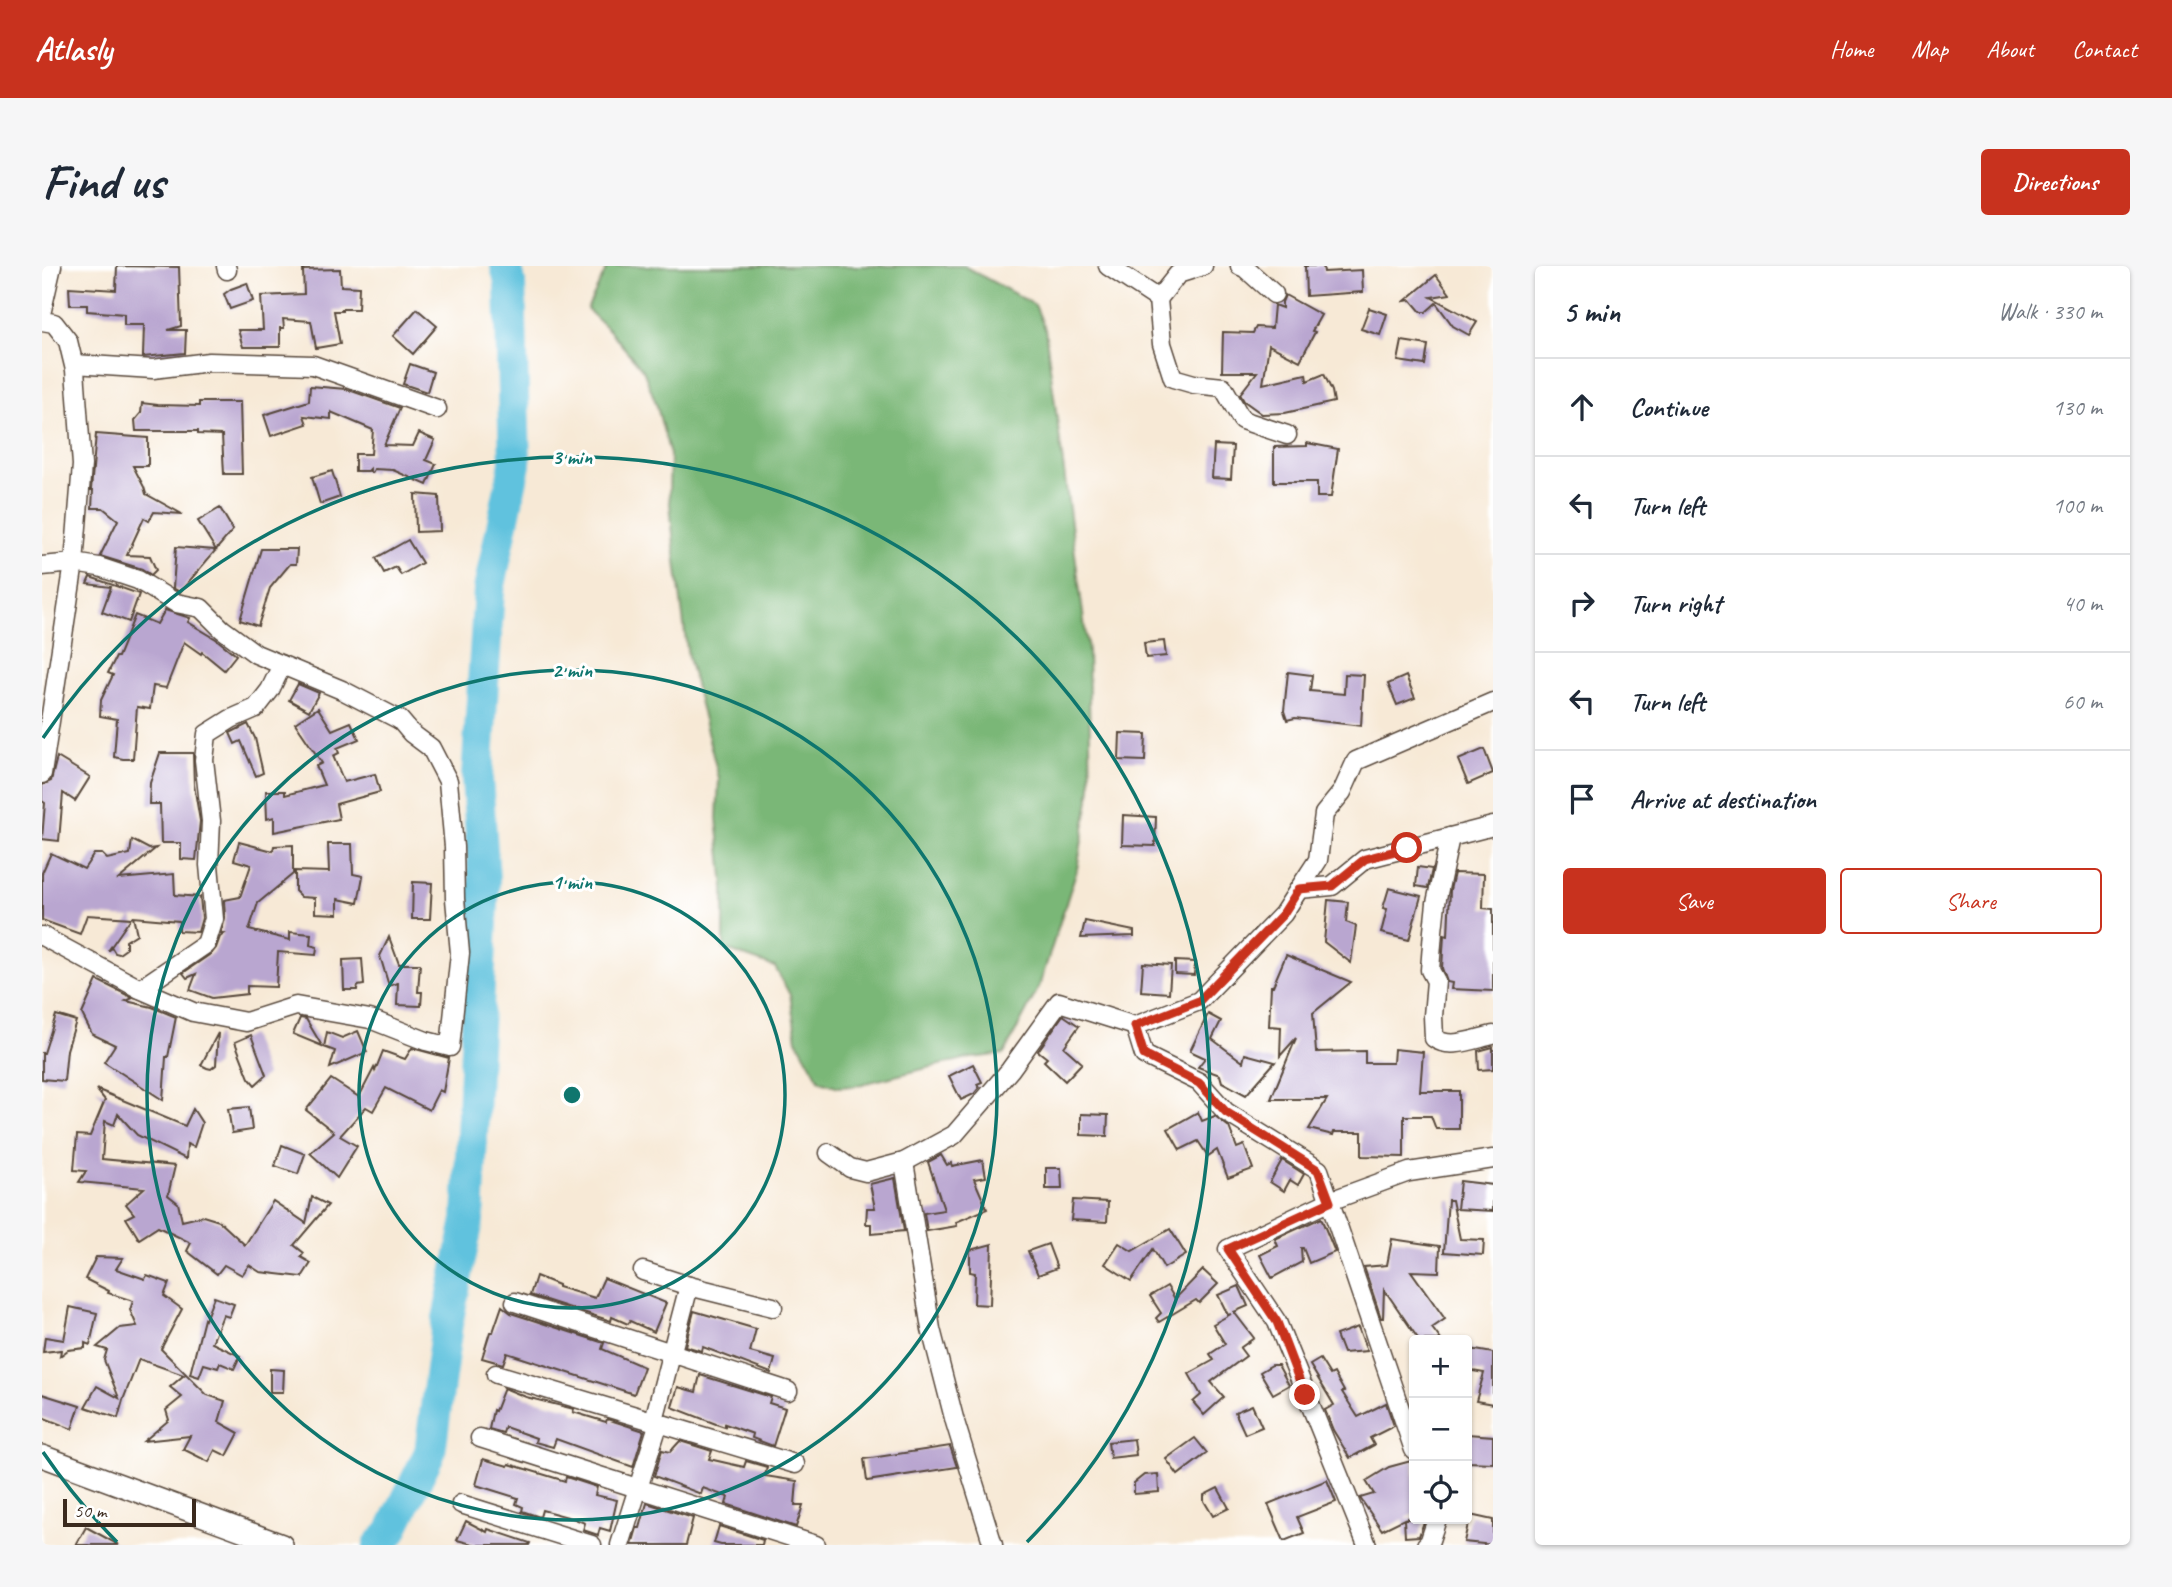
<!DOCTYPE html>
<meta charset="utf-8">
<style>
body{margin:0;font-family:Caveat,sans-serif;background:#f6f6f7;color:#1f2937}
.controls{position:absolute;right:21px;bottom:21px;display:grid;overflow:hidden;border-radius:7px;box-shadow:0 2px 5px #0004}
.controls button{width:63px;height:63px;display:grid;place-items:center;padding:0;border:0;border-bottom:2px solid #e0e1e3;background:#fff;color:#1f2937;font:35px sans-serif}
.scale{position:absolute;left:21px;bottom:18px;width:133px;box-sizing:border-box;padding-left:7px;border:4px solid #3b2a1e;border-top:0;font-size:19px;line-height:24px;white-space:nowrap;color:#3b2a1e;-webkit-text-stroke:5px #fff;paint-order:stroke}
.stop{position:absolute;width:21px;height:21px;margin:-16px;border:5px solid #c8321e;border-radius:50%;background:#fff}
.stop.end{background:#c8321e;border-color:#fff;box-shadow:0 2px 7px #0008}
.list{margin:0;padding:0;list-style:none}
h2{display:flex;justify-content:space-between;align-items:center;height:91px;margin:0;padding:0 28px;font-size:30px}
h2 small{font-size:23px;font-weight:400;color:#747a83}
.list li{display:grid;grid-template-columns:46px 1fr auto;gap:21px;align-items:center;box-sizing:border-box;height:98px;padding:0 28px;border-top:2px solid #e0e1e3}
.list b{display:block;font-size:26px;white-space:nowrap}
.list em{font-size:23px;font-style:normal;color:#747a83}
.actions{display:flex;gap:14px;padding:21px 28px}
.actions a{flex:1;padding:16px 0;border:2px solid #c8321e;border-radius:7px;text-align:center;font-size:24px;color:#c8321e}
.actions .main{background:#c8321e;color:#fff}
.icon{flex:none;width:38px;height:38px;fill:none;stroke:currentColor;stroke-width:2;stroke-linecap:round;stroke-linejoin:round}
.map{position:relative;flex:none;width:1451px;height:1279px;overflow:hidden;border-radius:7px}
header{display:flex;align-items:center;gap:42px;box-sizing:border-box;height:98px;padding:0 35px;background:#c8321e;color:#fff}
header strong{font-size:33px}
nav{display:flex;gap:38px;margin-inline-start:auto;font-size:24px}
.intro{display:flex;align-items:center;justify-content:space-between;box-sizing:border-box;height:168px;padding:0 42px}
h1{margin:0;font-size:49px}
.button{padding:18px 32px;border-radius:7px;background:#c8321e;color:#fff;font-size:24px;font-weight:700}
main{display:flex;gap:42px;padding:0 42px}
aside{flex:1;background:#fff;border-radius:7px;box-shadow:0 2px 5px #0004}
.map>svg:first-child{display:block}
</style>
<header>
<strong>Atlasly</strong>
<nav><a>Home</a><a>Map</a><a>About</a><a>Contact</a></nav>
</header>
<div class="intro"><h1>Find us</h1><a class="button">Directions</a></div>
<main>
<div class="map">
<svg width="1451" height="1279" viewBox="0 0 1451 1279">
<rect width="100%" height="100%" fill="#fff"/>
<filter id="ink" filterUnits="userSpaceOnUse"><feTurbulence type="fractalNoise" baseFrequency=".0143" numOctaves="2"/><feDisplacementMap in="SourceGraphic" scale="14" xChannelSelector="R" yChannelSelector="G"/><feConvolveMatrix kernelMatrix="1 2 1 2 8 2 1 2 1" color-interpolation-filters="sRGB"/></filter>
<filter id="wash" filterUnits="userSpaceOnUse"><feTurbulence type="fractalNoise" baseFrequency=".00686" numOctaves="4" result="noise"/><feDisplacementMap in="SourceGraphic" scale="28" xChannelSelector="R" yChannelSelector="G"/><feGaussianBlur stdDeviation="1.57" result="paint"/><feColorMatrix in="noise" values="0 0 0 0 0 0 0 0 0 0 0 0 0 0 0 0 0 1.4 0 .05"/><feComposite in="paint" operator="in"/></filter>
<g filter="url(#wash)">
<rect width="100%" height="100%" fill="#f7e9d6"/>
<polygon fill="#7ab777" stroke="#5a704a" stroke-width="2" points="566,0 922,0 993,39 1003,63 1046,385 1049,522 1035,603 997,721 962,788 922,793 812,820 797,821 778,815 755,774 748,729 733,701 682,683 682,621 675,552 677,513 646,391 632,280 627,227 628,189 614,137 601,104 568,65 545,43"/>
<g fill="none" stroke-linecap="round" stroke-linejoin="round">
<polyline stroke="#60c2de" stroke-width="32" points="337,1279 349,1266 388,1186 405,1058 426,954 442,613 435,512 447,324 473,198 468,17 464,0"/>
</g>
<g id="blocks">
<g fill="#b9a6d0">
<polygon points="75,0 137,1 139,60 126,64 144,64 143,87 101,91 102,59 82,59 82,48 45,45 45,39 28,39 27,21 74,24"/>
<polygon points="1263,0 1281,0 1282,6 1320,4 1321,26 1264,30"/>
<polygon points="298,3 299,20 317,21 316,43 300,43 300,45 292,45 298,78 274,82 269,55 241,53 242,62 238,62 238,81 201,81 196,64 221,64 219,30 262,28 261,4"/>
<polygon points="1394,9 1408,28 1389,31 1435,56 1427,69 1411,60 1394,37 1384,46 1379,46 1369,34 1363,35"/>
<polygon points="205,17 211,35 188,43 182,28 189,23"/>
<polygon points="1243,29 1279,49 1270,65 1273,66 1258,95 1227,79 1221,118 1264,108 1265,115 1282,108 1290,125 1292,136 1243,147 1220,148 1202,135 1198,128 1215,106 1180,106 1181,66 1211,67 1214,61 1230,62 1232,39 1240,42 1240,36"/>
<polygon points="1327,42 1345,48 1338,69 1319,63"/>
<polygon points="375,43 395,60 371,88 351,70"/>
<polygon points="1360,75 1386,79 1383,99 1356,95"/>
<polygon points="368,98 391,106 385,126 361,118"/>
<polygon points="268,120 304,123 358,142 342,179 371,180 377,167 393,174 384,194 394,198 385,219 351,204 332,203 330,207 328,206 328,203 326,205 313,205 313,188 329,188 331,164 289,146 289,153 262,150 265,158 229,170 222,149 267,135"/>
<polygon points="157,136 198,136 200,208 182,208 180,169 156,168 156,165 94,165 93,154 99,147 100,137 116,139 157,140"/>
<polygon points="54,168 106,172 106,200 91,200 102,221 104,228 140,248 112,246 107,255 102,252 85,289 108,290 114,304 109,309 100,303 58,290 76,254 61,242 50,242 51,224 49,224"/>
<polygon points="1265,177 1296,183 1289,231 1275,231 1275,216 1232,216 1232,181 1265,180"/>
<polygon points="1172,179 1191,180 1189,213 1170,212"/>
<polygon points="290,205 298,231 278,238 270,211"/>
<polygon points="373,228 397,230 398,265 374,266"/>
<polygon points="178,242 191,264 138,326 131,322 134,281 174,284 156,255"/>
<polygon points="366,274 380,297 359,309 354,301 342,307 334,292"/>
<polygon points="219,283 255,283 254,298 248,298 228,322 216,360 198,354"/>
<polygon points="48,311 97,328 87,356 60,346 69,321 45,318"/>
<polygon points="123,344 148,352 146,356 174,373 194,389 182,404 160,386 159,388 142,376 124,422 111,420 108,443 95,441 91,493 81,493 72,491 75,453 58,450 59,434 71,409 66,407 74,391 76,391 93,349 115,358"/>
<polygon points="1122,375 1124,390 1104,392 1102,377"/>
<polygon points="1246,406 1270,409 1268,425 1302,428 1303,408 1322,409 1319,460 1253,452 1245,454 1242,445"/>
<polygon points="1364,410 1373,432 1355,439 1346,418"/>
<polygon points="256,418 277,427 267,445 247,434"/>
<polygon points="276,442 290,464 309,456 317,473 295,482 297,487 291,490 302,516 333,508 338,526 294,538 297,553 232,566 232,551 225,553 224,525 243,525 243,529 282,519 274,500 280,497 253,457"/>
<polygon points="206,458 213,472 221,507 214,510 199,475 193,478 188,467"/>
<polygon points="1078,467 1104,468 1103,495 1077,494"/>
<polygon points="1442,483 1451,507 1426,518 1416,494"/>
<polygon points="118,487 151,487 152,519 158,555 154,594 139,593 139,577 119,577 118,538 107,538 108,517"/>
<polygon points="15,491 48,511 33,535 21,527 17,575 0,573 3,537 0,535 0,519 9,515"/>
<polygon points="1081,549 1114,551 1113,580 1080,579"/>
<polygon points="90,574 107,583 114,582 77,613 132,608 133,629 158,631 160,652 156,666 137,665 137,655 91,651 95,668 84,675 84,683 77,688 73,687 70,682 66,685 89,652 45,649 38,668 0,654 0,607 9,587 42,603 52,588 60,588 65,593 88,588"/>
<polygon points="197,576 231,585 232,580 251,579 251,608 216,637 207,664 248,674 248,666 269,668 268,679 275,681 274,689 236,686 234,721 205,720 205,728 170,732 148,724 154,708 145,712 141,707 170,687 174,682 178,671 182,668 179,668 183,652 182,634 198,631 209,599 192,594"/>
<polygon points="286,578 310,578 311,608 321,610 316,637 296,633 296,648 273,647 273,632 259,631 253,625 253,605 287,606"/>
<polygon points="1376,601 1390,603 1386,622 1374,620"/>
<polygon points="1412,607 1442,608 1441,642 1451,643 1451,725 1409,723 1410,717 1405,716 1400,702 1402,669 1406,670 1408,624"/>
<polygon points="371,616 390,617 388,653 370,653"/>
<polygon points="1347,622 1379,630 1367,674 1339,667 1345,643 1341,642"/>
<polygon points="1286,634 1306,636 1304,656 1314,660 1309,697 1282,676"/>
<polygon points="1043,655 1092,665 1092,670 1039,672"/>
<polygon points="347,671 357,698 378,698 376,726 380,726 379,740 355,739 356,717 347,720 338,690"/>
<polygon points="1244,689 1309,716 1271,747 1274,786 1323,785 1323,797 1351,797 1352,783 1381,786 1378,825 1417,825 1417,863 1394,863 1389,850 1362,850 1362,891 1320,890 1320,866 1292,866 1291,869 1267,863 1285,833 1229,833 1254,772 1238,790 1239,761 1227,760 1229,720 1231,720"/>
<polygon points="320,693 322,719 316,720 315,724 302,724 301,694"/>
<polygon points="1133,695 1153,696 1152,709 1133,708"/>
<polygon points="1101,697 1129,699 1127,727 1099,725"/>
<polygon points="55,714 91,732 84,735 110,741 134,751 126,791 124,791 121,834 62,796 73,779 50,768 40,748"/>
<polygon points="1166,748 1179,755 1170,773 1201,796 1203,788 1233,796 1204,829 1180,816 1178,809 1156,801 1163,792 1148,785"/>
<polygon points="14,749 34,755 25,784 22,815 0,813 0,787 2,787"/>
<polygon points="1021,749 1037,760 1022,781 1040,797 1023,815 1002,795 1005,792 996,785"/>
<polygon points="258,752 264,753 280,780 251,768"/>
<polygon points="316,765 325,786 288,802 293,785 282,781 285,766 300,772"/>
<polygon points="176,767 174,799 169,803 165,802 159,799"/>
<polygon points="209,769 224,809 213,819 207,812 193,776"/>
<polygon points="1451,781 1451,803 1437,804 1436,785"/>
<polygon points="370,782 407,792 401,826 397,824 387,844 344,822 331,845 324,841 298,870 315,880 295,912 268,887 292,866 264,844 289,813 317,831 332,802 333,805 341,785 363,793"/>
<polygon points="931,798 940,816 935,818 937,822 932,828 919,834 907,810"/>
<polygon points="54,823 143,860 151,843 160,857 152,881 145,878 144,893 95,869 76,848 72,859 63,855 60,893 133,900 126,929 136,937 140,955 161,950 177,955 203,979 231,935 264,957 270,931 286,939 252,979 262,987 259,991 269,997 260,1011 218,1006 207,999 200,1009 182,999 175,1008 145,985 149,977 116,961 97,973 84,952 92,948 84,938 102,922 37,916 44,905 32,904 35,869 48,870 63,834"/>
<polygon points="207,841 210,864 190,867 186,843"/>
<polygon points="1156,846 1160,855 1173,850 1187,861 1195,882 1202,879 1211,903 1186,912 1175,884 1166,890 1156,875 1138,884 1126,863"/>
<polygon points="1039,848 1066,849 1065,870 1039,869"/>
<polygon points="240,879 263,888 256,908 233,900"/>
<polygon points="899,889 905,899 909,897 910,900 941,894 944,911 932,913 945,943 914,956 915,960 885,965 882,947 902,944 886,896"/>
<polygon points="1240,894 1262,908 1256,919 1248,914 1242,925 1228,916"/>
<polygon points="1004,902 1019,902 1020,923 1004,923"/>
<polygon points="853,912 862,965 829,968 829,958 824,958 825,942 833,942 828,918"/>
<polygon points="1418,915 1451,919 1451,945 1415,943"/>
<polygon points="1031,934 1066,936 1065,956 1029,954"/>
<polygon points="1406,934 1410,934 1418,973 1442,974 1441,989 1402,986"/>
<polygon points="1279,952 1293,986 1267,997 1261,982 1259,982 1260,996 1230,1012 1218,989 1236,980 1233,973"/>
<polygon points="1128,963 1144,989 1122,1002 1111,983 1089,1015 1063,998 1077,977 1090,985"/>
<polygon points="1350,973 1398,980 1397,1006 1369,1005 1403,1053 1390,1062 1399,1074 1377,1074 1342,1023 1341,1052 1339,1052 1322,1001 1345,999"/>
<polygon points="950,978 948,1039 932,1038 933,1007 928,1006 928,984"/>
<polygon points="1006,978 1015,1002 996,1009 986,985"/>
<polygon points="54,991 81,992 74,1003 103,1013 105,1009 127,1017 122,1030 140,1043 119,1083 165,1129 183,1135 177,1156 197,1167 185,1190 173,1184 167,1196 141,1183 148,1170 102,1175 127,1154 124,1144 140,1131 128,1121 142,1109 97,1093 81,1134 76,1152 43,1141 55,1120 77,1132 62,1094 65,1084 55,1081 78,1062 95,1060 88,1044 91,1035 66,1027 67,1025 43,1013"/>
<polygon points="1161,1004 1176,1018 1157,1037 1154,1034 1117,1056 1114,1052 1119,1047 1108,1030 1125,1020 1133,1033"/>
<polygon points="494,1010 516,1019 516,1021 553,1032 562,1012 624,1037 612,1066 588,1055 586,1058 570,1051 569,1055 488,1029"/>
<polygon points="1197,1020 1206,1040 1192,1046 1212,1072 1198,1082 1204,1090 1169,1116 1182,1131 1162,1149 1151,1136 1159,1129 1147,1108 1172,1094 1168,1088 1183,1078 1171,1058 1189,1048 1186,1049 1176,1029"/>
<polygon points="172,1031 192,1038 187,1051 181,1049 170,1077 198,1090 192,1103 178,1097 176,1102 162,1098 157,1111 148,1108 162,1053 163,1054"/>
<polygon points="460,1040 469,1047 562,1077 560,1083 602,1101 592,1128 465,1087 461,1098 440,1092 448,1066 451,1066"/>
<polygon points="28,1041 55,1047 48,1079 43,1077 43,1082 26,1084 18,1090 19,1084 1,1086 3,1071 22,1074"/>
<polygon points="652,1045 714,1063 708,1086 733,1093 729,1107 661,1081 660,1085 643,1080"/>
<polygon points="1316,1061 1325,1085 1301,1087 1294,1069"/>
<polygon points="1428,1083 1451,1087 1451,1138 1434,1135 1442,1107 1425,1104"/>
<polygon points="1278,1093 1288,1109 1292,1107 1302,1125 1300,1126 1316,1151 1344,1137 1352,1160 1328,1172 1332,1179 1308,1192 1291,1164 1283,1144 1292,1139 1268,1099"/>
<polygon points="1230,1099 1236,1099 1247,1119 1231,1128 1218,1106"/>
<polygon points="228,1103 242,1104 241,1126 228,1126"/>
<polygon points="658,1109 729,1131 727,1137 743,1142 731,1180 710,1172 711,1168 683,1158 683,1161 674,1158 630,1141 636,1121 654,1126"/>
<polygon points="462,1122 484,1131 532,1143 531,1146 564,1156 565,1153 602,1165 591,1201 514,1173 511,1181 493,1176 494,1172 463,1161 461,1167 447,1163 451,1144 453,1145"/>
<polygon points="0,1128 38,1140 30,1163 0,1151"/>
<polygon points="1210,1139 1220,1161 1203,1168 1193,1146"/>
<polygon points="1425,1168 1451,1170 1451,1197 1425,1196"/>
<polygon points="1153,1172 1165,1187 1136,1209 1124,1193"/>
<polygon points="1092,1173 1094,1189 1068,1192 1066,1176"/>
<polygon points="638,1175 670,1185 667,1193 702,1201 704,1195 725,1201 723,1210 755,1215 753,1239 761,1239 754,1261 684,1238 686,1231 661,1222 659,1228 612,1210 620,1184 628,1186"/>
<polygon points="908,1180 915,1201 825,1215 822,1193"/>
<polygon points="441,1193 466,1200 467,1198 523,1215 524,1211 555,1221 553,1229 575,1234 568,1265 558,1262 556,1269 541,1264 543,1257 533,1253 500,1244 498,1251 480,1245 481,1241 474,1238 476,1232 434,1219"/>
<polygon points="1369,1195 1372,1195 1372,1248 1363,1253 1383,1253 1377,1270 1363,1271 1362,1253 1340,1264 1318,1232 1332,1228 1324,1215 1347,1201"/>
<polygon points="1116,1208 1117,1226 1092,1228 1092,1217 1102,1209"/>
<polygon points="1285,1214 1294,1236 1255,1251 1262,1267 1242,1275 1226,1238"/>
<polygon points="1176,1222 1187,1242 1171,1250 1162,1235 1162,1229"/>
<polygon points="605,1237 651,1252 644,1279 590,1279 595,1262 598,1262"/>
<polygon points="1428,1249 1451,1254 1451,1279 1422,1276"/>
<polygon points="424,1255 445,1266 446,1263 488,1277 487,1279 434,1279 415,1274"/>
<polygon points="677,1260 721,1274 720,1279 679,1279 672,1277"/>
<polygon points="44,1261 77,1279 34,1279"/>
</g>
</g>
</g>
<g filter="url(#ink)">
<use href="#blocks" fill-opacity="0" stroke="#57473a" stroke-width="2"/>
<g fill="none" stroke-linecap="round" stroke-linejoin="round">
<defs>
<g id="minor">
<polyline points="184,0 185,4"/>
<polyline points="1066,0 1116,33 1120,78 1131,112 1152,118 1181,121 1200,154 1245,169"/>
<polyline points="1198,0 1203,2 1232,28"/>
<polyline points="1116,33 1136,8 1161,0"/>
<polyline points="0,44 10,0"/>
<polyline points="0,55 12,57 26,75 33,104 40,199 32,297 0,508"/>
<polyline points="32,98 111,103 167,96 271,99 395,143"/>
<polyline points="0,300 32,297 57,301 96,314 134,337 159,342 180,363 214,388 300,424 358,454 369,467 389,482 406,515 412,581 413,633 418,687 408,781 384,775 328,753 254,740 204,756 151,746 98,723 0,670"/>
<path d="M1408 571 1394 637 1391 665 1388 704 1394 715 1391 750 1392 772C1408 784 1432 773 1451 769"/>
<polyline points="1257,623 1290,620 1323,593 1451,560"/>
<polyline points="98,723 164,678 172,653 167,599 169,555 162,494 165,468 189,453 214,442 228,424 240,399"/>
<polyline points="1093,760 1102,789 1157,816 1184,846 1277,904 1372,1184"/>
<polyline points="787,887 808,902 824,906 862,896 912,869 968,804 1017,736 1093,760 1157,735 1241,648 1257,623 1276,594 1282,548 1300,526 1314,495 1451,436"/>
<polyline points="862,896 889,1063 913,1156 951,1279"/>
<polyline points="601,1005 647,1020 731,1041"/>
<polyline points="473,1036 746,1125"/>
<polyline points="454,1108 753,1198"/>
<polyline points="612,1154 647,1020"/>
<polyline points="438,1172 774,1279"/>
<polyline points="419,1238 550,1279"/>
<polyline points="578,1279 617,1156"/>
<polyline points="1325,1279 1235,1056 1186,983 1288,935 1367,906 1451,893"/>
<polyline points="1384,1279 1387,1277 1395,1253"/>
</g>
<polyline id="tertiary" points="0,1190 240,1279"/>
</defs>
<use href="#minor" stroke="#57473a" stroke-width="21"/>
<use href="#tertiary" stroke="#57473a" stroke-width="24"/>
<use href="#minor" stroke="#fff" stroke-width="18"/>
<use href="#tertiary" stroke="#fff" stroke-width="21"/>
</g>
</g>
<g fill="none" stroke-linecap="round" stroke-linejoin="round" filter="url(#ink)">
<polyline stroke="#c8321e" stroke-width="9" points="1263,1129 1235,1056 1186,983 1288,936 1276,904 1184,846 1157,817 1102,789 1093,760 1157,735 1241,648 1257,623 1290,620 1323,593 1365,582"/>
</g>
<g fill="none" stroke="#0f766e" stroke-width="3.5">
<circle cx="530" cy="829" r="213"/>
<circle cx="530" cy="829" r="425"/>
<path d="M75 1276A638 638 0 0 1 1 1186M1 472A638 638 0 1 1 985 1276"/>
</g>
<circle cx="530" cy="829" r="10" fill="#0f766e" stroke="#fff" stroke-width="3.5"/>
<g font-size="21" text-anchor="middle" font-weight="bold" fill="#0f766e" stroke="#fff" stroke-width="6" stroke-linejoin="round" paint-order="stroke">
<text x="530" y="198">3 min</text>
<text x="530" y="411">2 min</text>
<text x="530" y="623">1 min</text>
</g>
</svg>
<div class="controls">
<button>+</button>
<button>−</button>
<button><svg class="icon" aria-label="locate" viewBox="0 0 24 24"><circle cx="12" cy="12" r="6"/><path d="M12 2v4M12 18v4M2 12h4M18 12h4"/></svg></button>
</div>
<div class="scale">50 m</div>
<div class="stop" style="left:1365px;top:582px"></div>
<div class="stop end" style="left:1263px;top:1129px"></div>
</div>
<aside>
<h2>5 min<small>Walk · 330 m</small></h2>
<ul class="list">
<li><svg class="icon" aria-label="ahead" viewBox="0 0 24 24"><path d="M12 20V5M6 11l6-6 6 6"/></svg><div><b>Continue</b></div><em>130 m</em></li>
<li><svg class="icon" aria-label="left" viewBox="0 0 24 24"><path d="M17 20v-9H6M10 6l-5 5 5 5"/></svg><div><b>Turn left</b></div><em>100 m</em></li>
<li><svg class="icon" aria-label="right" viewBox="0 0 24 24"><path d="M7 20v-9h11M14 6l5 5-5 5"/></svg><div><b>Turn right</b></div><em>40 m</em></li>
<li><svg class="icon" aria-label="left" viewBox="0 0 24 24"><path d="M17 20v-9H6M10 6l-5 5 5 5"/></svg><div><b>Turn left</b></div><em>60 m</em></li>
<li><svg class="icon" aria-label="arrive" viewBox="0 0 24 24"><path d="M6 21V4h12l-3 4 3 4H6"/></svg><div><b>Arrive at destination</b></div></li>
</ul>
<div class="actions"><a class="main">Save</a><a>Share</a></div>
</aside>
</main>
